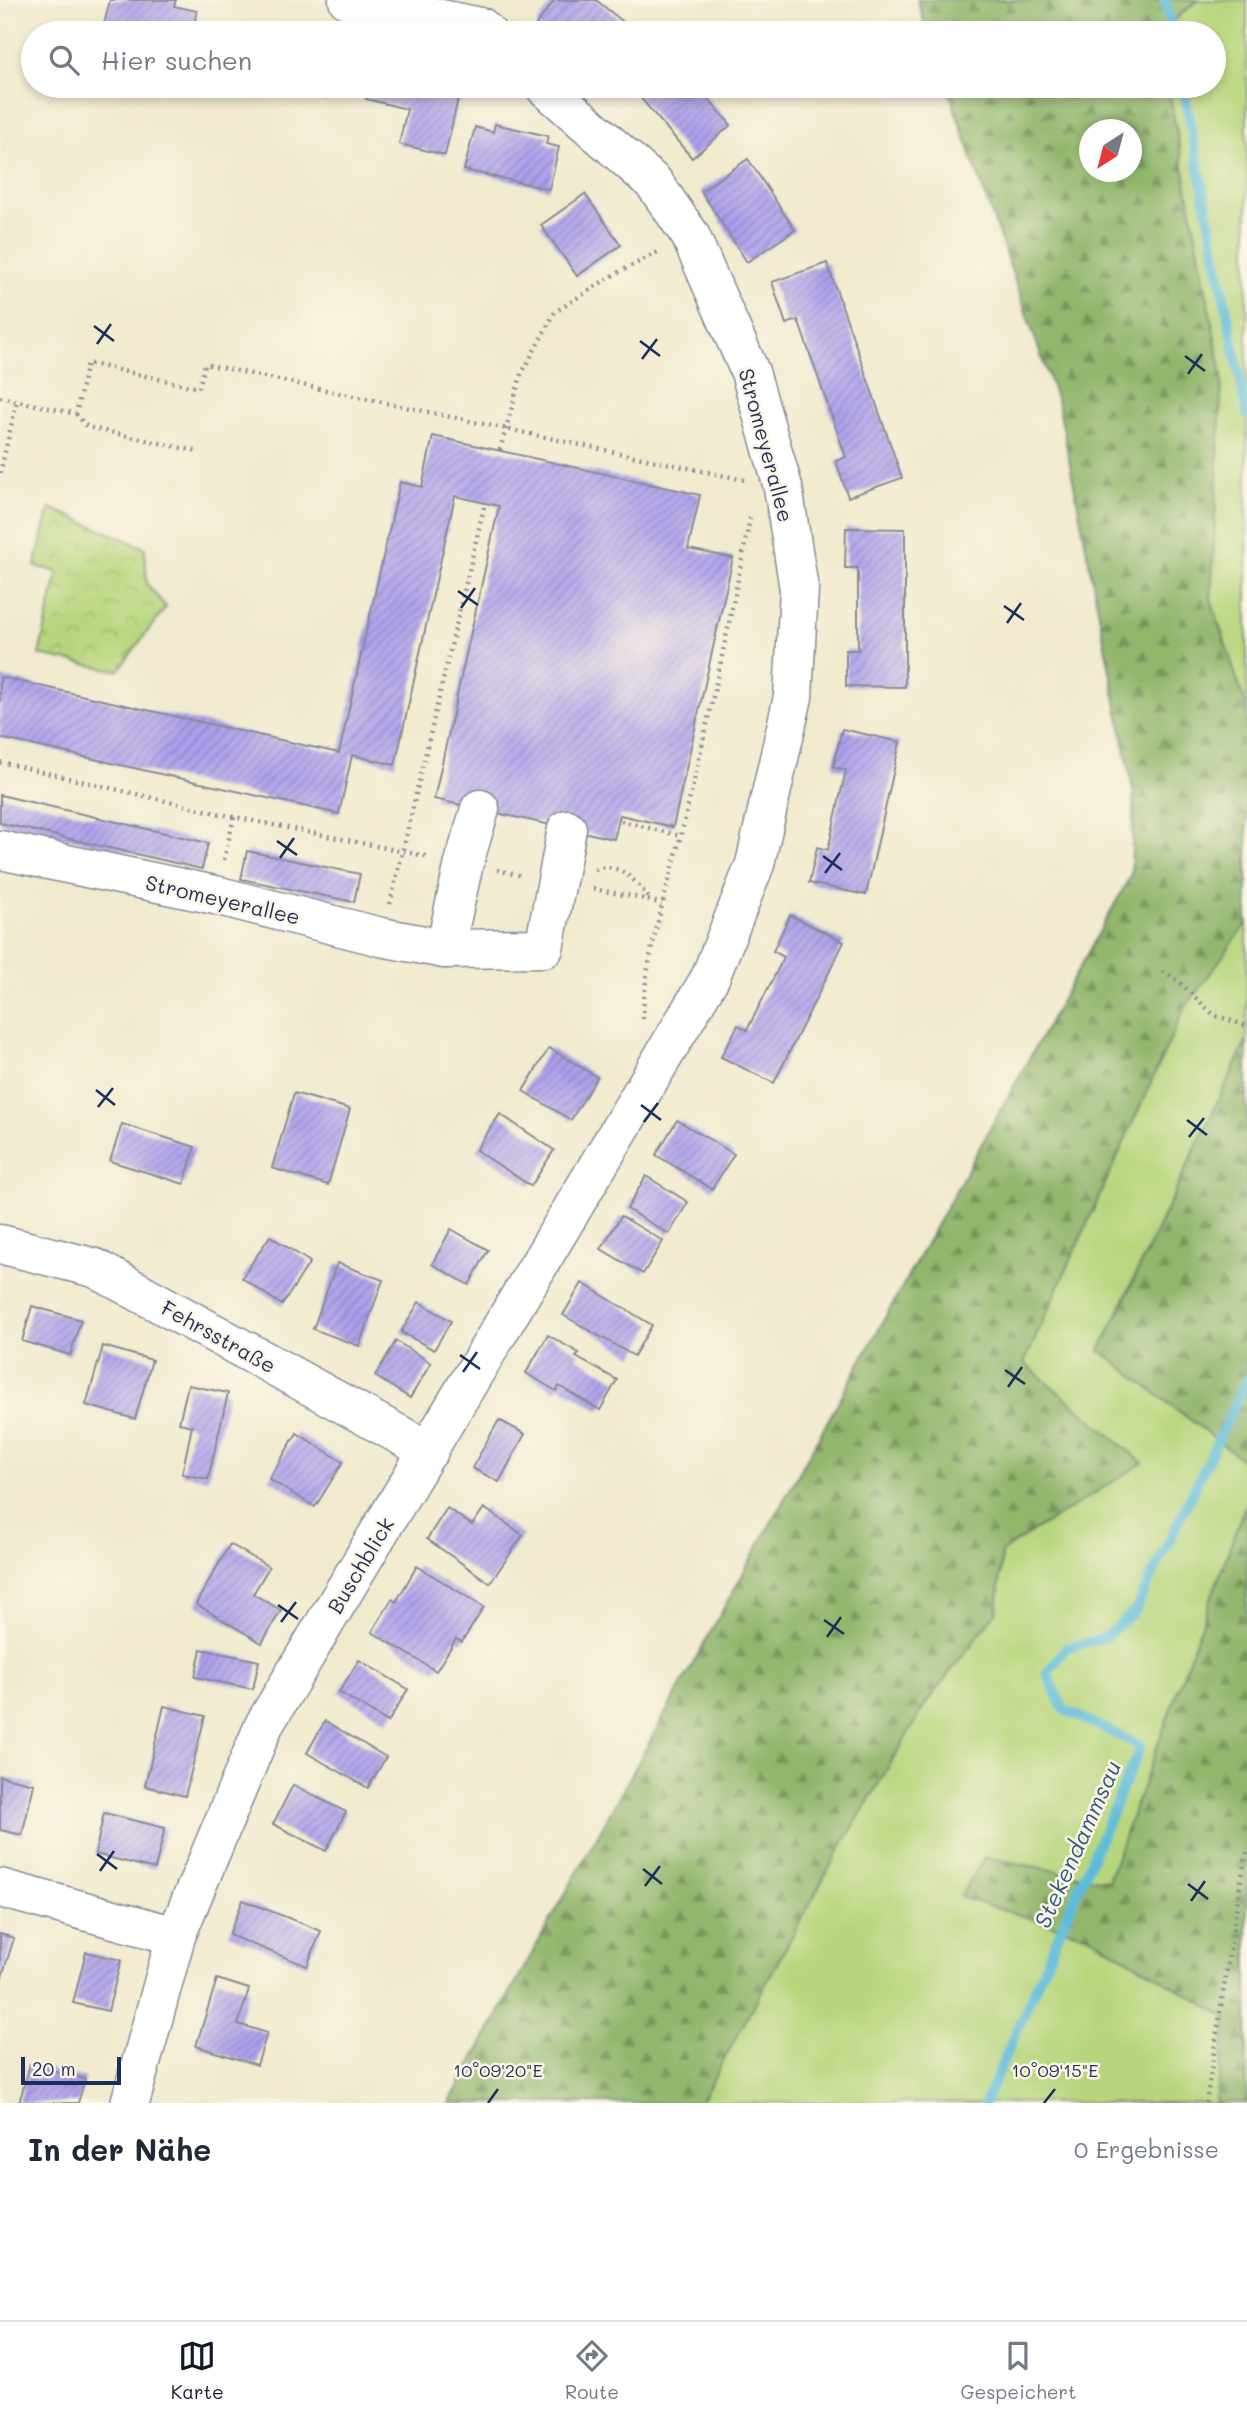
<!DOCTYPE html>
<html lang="de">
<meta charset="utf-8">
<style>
body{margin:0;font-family:Mali,sans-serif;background:#f6f6f7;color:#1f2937}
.compass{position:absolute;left:1079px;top:119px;width:63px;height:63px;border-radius:50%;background:#fff;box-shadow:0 4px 10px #0003;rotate:216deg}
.scale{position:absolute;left:21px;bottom:18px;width:100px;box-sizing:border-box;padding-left:7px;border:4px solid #1b2f5e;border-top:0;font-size:19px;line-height:24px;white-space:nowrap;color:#1b2f5e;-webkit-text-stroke:5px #fcf5e5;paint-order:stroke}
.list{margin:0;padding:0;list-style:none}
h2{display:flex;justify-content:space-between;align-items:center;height:91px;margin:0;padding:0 28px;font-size:30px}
h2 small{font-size:23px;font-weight:400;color:#747a83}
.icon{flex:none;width:38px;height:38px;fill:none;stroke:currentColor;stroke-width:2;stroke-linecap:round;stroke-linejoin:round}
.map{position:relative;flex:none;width:1247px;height:2103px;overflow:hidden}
.search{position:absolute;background:#fff;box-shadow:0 4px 10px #0003;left:21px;right:21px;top:21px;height:77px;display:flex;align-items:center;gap:18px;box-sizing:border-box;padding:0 24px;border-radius:38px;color:#747a83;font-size:26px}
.sheet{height:217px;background:#fff}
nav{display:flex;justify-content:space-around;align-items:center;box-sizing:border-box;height:98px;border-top:2px solid #e0e1e3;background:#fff;font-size:19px;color:#747a83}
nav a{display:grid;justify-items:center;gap:4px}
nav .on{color:#111827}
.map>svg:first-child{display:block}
</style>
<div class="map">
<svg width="1247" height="2103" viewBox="0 0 1247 2103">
<defs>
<pattern id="forest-firs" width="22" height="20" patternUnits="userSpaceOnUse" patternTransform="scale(1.75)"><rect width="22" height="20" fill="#91b66c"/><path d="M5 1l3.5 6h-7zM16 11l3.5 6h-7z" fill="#76945c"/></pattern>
<pattern id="park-crowns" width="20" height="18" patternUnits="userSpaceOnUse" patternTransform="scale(1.75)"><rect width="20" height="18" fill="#b7d57c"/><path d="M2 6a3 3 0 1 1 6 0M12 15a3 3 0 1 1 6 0" fill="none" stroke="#9db76e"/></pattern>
<pattern id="building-hatch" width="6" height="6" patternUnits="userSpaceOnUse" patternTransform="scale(1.75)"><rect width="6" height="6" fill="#ad9fec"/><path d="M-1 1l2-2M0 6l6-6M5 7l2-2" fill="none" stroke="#8c82c2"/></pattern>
</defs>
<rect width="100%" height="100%" fill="#fcf5e5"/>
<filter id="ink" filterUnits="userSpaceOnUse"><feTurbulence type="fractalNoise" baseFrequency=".0143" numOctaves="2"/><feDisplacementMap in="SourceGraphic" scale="14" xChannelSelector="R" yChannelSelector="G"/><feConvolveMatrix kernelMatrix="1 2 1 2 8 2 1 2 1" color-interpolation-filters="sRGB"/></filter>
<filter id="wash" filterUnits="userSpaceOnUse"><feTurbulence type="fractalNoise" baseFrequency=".00686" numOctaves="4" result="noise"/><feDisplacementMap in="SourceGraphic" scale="28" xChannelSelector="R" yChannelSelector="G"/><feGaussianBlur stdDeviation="1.57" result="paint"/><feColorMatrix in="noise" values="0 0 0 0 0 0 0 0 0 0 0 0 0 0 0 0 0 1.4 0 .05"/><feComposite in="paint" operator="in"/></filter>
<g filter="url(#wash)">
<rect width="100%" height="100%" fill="#f1eace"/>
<g fill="#b7d57c" stroke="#69826d" stroke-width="2">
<polygon points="1198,0 1247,0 1247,710 1211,600 1222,376 1168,86 1214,86 1214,33 1159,33"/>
<polygon points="1247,923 1247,1040 1100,1350 1247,1463 1247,1500 1108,1882 985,1857 961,1897 1089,1936 1228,2018 1216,2103 700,2103 837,1854 926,1703 997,1611 1002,1551 1142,1463 1024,1363 1184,1009"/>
</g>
<g fill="url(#forest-firs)" stroke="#567265" stroke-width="2" fill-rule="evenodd">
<polygon points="917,0 1198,0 1159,33 928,33"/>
<path d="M947 86H1168L1222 376 1211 600 1247 710V923L1184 1009 1024 1363 1143 1463 1002 1551 997 1611 926 1703 837 1854 700 2103H449L1131 875 1134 795 1059 407ZM1090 130H1132V172H1090Z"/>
<polygon points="1247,1040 1247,1463 1100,1351"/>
<polygon points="1247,1500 1247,2103 1216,2103 1227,2018 1089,1936 960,1897 985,1857 1108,1881"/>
</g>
<polygon fill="url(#park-crowns)" stroke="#69826d" stroke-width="2" points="50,508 145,548 147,584 166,607 118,671 39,655 58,572 35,566"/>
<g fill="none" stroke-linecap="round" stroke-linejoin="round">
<g stroke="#5abbd8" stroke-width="10">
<polyline points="1165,0 1173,33"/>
<polyline points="1183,86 1247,414"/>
<polyline points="985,2103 1141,1746 1063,1709 1047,1673 1066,1648 1104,1638 1135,1611 1247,1380"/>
</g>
</g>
<g id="blocks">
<g fill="url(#building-hatch)">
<polygon points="110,0 176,0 174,6 197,11 192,33 102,33"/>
<polygon points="555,0 596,0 637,33 547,33 536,24"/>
<polygon points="248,26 277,32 277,33 246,33"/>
<polygon points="277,86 331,86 328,98"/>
<polygon points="370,86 461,86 445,155 399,144 407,109 366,99"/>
<polygon points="635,86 697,86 731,125 692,158 632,88"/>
<polygon points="495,124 548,136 546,144 559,147 549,189 464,170 475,127 493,132"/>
<polygon points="748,159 795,230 747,262 701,191"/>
<polygon points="585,194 621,245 577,276 541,225"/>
<polygon points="827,263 902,478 848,497 836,461 846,457 798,320 786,324 772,282"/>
<polygon points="433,436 700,495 688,549 733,558 673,827 620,815 614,839 434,799 499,506 455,496 395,765 352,755 339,814 0,738 0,677 339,753 400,482 422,487"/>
<polygon points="846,528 905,529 905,687 846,686 846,650 858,650 858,568 845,568"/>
<polygon points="842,729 900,742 866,895 809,883 817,847 828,850 846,770 833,767"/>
<polygon points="0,795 208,843 202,869 0,823"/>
<polygon points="247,851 360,874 354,902 241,879"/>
<polygon points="790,915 844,942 774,1083 721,1057 738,1025 747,1030 784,957 773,951"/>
<polygon points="549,1048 597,1077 571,1120 523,1091"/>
<polygon points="294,1093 350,1109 328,1185 272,1168"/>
<polygon points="500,1114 554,1150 531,1186 476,1150"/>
<polygon points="677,1120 734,1154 712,1189 656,1155"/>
<polygon points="122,1124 195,1147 184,1184 110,1161"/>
<polygon points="646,1176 688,1202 669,1234 627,1209"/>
<polygon points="621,1216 663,1241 643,1274 601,1249"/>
<polygon points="451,1229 488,1250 469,1285 432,1264"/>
<polygon points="270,1236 310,1262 282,1305 242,1278"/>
<polygon points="337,1263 383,1280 359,1346 313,1329"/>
<polygon points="582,1283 652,1325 634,1356 563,1315"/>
<polygon points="419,1302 451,1321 434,1350 401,1332"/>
<polygon points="32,1306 81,1320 70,1355 22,1341"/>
<polygon points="548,1335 579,1353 576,1357 617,1380 600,1410 559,1386 556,1391 526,1373"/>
<polygon points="396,1341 431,1363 410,1398 375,1376"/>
<polygon points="103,1346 152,1360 135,1419 86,1405"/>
<polygon points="188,1385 228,1393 208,1479 182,1474 192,1426 179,1423"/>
<polygon points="499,1420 525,1434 499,1482 472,1468"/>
<polygon points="297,1433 343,1462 315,1507 269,1479"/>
<polygon points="447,1508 472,1525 484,1508 523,1535 490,1583 427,1539"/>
<polygon points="230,1544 269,1567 253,1594 281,1610 262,1643 196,1604"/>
<polygon points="417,1566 484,1607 462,1642 456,1639 436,1671 372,1632 392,1599 396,1602"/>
<polygon points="201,1649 259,1661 253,1689 195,1677"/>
<polygon points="359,1660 408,1689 388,1722 339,1692"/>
<polygon points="164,1706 205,1716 185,1796 145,1786"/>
<polygon points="325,1721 386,1757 368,1788 307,1753"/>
<polygon points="0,1776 34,1784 22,1835 0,1830"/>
<polygon points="293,1785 346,1812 326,1851 273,1824"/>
<polygon points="104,1813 165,1828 155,1869 95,1854"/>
<polygon points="243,1900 321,1931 307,1966 229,1935"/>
<polygon points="0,1934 14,1938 1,1980 0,1980"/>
<polygon points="86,1952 121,1960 108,2011 73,2003"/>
<polygon points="217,1979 249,1989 238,2024 267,2033 257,2065 196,2046"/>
<polygon points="30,2064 85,2079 78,2103 19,2103"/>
</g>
</g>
</g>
<g filter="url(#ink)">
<use href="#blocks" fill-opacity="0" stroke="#868c96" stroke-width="2"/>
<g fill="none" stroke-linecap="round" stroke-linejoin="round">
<defs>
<g id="minor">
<polyline points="348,0 481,27 487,33"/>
<polyline points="0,850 215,895 381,937 445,949 544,948 567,829"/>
<polyline points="445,949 464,863 480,809"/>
<polyline points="0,1244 95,1268 429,1451"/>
<polyline points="0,1888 176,1936"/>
<polyline points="130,2103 176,1936 264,1725 710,978 755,864 793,697 799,589 783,487 750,372 690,235 654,183 544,86"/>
</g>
</defs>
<use href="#minor" stroke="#868c96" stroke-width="41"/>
<g stroke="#868c96" stroke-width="4.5" stroke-dasharray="2 5" stroke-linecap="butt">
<polyline points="0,397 76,414 87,363 199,388 205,364 744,480"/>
<polyline points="76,414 87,427 200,452"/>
<polyline points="500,450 521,375 555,312 610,277 658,252"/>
<polyline points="0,473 17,401"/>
<polyline points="0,762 234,817 430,857"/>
<polyline points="621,821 681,836"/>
<polyline points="224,860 234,817"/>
<polyline points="497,870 522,876"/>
<path d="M595 870C618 859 638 883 651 901"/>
<polyline points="593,889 641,898 662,904"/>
<polyline points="390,904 485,503"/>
<polyline points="1163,971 1178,981 1214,1015 1247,1026"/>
<path d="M643 1019C644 956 667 893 682 831 707 727 730 623 750 518"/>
<polyline points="1206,2103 1240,1885 1247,1852"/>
</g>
<use href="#minor" stroke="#fff" stroke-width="38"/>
</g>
</g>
<path fill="none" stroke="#1b2f5e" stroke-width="2.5" d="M94 326 114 341M640 341 660 356M97 344 111 324M1185 356 1205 371M642 359 657 339M1188 374 1202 354M458 591 478 605M1004 606 1024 620M461 608 475 588M1007 623 1021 603M277 841 297 855M823 856 842 870M280 858 294 838M825 873 840 853M96 1090 115 1105M641 1105 661 1120M98 1107 113 1088M1187 1120 1207 1135M644 1122 658 1103M1189 1137 1204 1118M460 1355 480 1369M1005 1370 1025 1384M463 1372 477 1352M1008 1387 1022 1367M278 1605 298 1619M824 1620 844 1634M281 1622 296 1602M827 1637 841 1617M97 1854 117 1869M643 1869 662 1884M100 1871 114 1851M1188 1884 1208 1899M645 1886 660 1866M1191 1901 1205 1881M488 2103 498 2089M1044 2103 1055 2089"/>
<g text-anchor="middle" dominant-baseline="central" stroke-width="5" stroke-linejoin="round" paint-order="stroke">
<g font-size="21" fill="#1b2f5e" stroke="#fcf5e5">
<text transform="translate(767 445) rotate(75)">Stromeyerallee</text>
<text transform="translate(223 899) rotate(13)">Stromeyerallee</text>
<text transform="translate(219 1336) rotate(29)">Fehrsstraße</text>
<text transform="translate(360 1565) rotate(-59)">Buschblick</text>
</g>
<g font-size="23" font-style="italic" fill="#2e5983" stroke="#fcf5e5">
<text transform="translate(1077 1844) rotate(-66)">Stekendammsau</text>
</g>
</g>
<g font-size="18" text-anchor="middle" fill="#1b2f5e" stroke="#fcf5e5" stroke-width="5" stroke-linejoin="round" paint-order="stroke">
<text x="498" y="2077">10°09'20"E</text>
<text x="1055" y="2077">10°09'15"E</text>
</g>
</svg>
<svg class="compass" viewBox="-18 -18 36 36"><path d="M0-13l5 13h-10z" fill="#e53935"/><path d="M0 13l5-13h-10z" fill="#747a83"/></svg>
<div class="scale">20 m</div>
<div class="search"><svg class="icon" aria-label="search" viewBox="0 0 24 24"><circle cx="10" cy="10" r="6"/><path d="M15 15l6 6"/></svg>Hier suchen</div>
</div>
<section class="sheet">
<h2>In der Nähe<small>0 Ergebnisse</small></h2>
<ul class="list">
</ul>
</section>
<nav>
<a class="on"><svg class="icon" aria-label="map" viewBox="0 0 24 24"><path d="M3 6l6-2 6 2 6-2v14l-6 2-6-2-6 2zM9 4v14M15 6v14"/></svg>Karte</a>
<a><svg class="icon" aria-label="directions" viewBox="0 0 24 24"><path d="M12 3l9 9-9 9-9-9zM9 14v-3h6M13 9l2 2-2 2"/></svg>Route</a>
<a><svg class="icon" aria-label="saved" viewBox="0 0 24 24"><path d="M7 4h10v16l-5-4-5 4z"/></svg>Gespeichert</a>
</nav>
